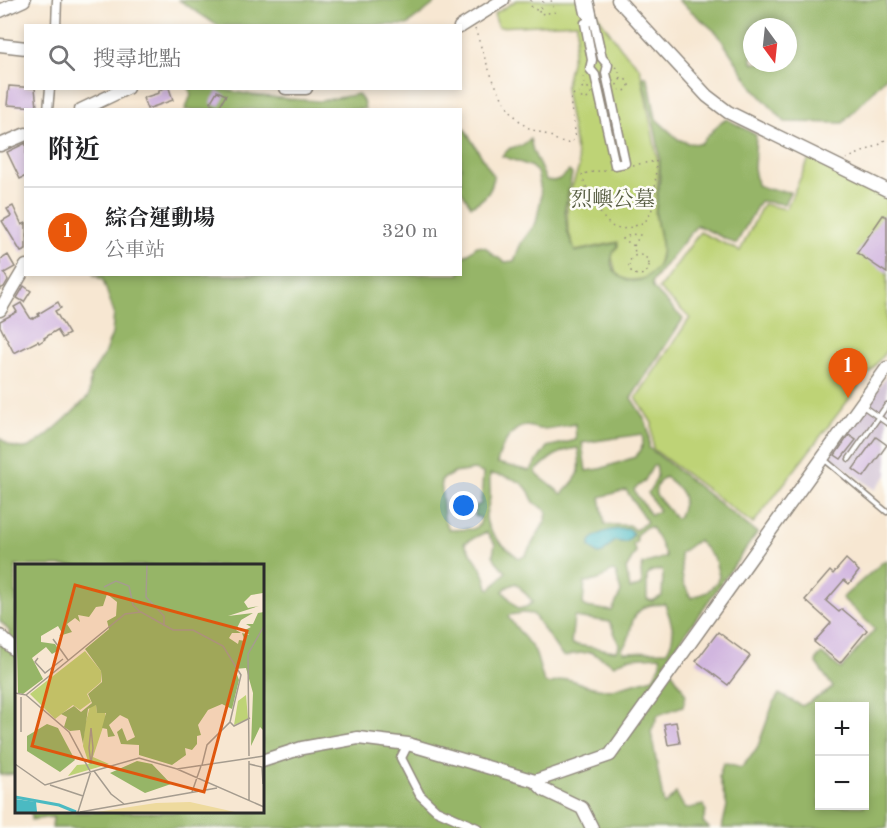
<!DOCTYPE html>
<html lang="zh-TW">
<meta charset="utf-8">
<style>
body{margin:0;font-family:"Old Standard TT","Noto Serif TC",serif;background:#f6f6f6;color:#202124}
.controls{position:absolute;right:18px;bottom:18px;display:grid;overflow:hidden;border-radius:0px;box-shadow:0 3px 9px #0003}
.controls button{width:54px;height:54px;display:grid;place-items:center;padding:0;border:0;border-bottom:2px solid #e0e0e0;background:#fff;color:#202124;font:30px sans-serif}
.compass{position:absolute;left:743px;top:18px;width:54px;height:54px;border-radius:50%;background:#fff;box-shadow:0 3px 9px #0003;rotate:165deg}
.you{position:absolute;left:464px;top:506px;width:21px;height:21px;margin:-15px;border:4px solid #fff;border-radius:50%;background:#1a73e8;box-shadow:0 0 0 9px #1a73e833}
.badge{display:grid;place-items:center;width:39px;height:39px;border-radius:50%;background:#ea580c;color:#fff;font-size:20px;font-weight:700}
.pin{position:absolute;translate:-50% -50px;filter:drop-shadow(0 2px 3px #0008)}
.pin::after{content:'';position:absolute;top:32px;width:21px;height:18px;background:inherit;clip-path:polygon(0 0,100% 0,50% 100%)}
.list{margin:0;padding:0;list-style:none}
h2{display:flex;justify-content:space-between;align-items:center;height:78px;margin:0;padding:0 24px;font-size:26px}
h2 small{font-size:20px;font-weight:400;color:#757577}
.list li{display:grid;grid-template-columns:39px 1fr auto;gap:18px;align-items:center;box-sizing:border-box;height:90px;padding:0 24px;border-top:2px solid #e0e0e0}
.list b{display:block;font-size:22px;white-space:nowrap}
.list p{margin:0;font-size:20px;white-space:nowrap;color:#757577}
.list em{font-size:20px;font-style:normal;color:#757577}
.icon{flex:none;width:33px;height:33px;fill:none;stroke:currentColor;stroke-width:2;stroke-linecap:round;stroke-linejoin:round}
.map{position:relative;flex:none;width:887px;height:828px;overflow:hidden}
.search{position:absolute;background:#fff;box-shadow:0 3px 9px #0003;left:24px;top:24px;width:438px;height:66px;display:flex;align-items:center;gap:15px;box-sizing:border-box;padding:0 21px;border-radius:0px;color:#757577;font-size:22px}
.panel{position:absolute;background:#fff;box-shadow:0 3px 9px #0003;left:24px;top:108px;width:438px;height:168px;border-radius:0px}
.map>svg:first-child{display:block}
</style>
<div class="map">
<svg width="887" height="828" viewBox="0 0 887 828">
<rect width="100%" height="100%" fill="#fdfcf7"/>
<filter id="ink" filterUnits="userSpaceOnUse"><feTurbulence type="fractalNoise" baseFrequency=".0167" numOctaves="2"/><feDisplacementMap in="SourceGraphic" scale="12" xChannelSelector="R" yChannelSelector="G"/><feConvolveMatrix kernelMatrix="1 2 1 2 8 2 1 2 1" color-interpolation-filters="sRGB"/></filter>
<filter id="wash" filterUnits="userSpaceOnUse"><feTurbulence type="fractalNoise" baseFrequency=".008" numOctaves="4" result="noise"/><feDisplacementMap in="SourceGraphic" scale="24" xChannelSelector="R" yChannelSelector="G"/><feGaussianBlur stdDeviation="1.35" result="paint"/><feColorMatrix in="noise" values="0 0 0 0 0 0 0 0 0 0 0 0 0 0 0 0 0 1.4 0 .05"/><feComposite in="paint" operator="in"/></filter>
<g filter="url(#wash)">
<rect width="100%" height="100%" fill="#f7e7d2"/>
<polygon fill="#cebed2" points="887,376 887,475 875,490 829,455"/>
<g fill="#bed376" stroke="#747f50" stroke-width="1.5">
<polygon points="517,0 593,0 596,13 621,48 640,68 659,167 655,214 662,249 658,266 646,279 629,280 622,278 616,273 612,258 613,252 618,246 618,242 575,251 568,230 567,209 571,189 579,167 565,89 577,34 577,23 498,27 494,14"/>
<polygon points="810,157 887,197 887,350 753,524 653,449 652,423 636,398 690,318 659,289 700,232 740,251 763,204 786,209"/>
</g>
<g fill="#96b567" stroke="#607049" stroke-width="1.5" fill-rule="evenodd">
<polygon points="179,0 439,0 407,25 218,26"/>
<path d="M678 0H887V76L843 123 785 122 754 89 717 33ZM752 27H788V63H752Z"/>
<path d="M646 76 650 87 656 119 678 139 688 143 700 144 722 121 727 119 756 135 754 168 757 185 766 189 790 192 784 204 760 201 736 244 697 225 652 282 653 288 683 319 631 398C643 417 651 424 649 448L757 533 665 662 680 684 686 695 683 706 658 715 651 732 664 805 676 793 685 809 703 805 706 811 703 822 709 828H52L53 817 31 820V812H262V566H16V774L0 775V640L3 642 10 632 0 621V438C8 445 14 449 25 448 39 447 78 407 89 396L90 377 103 357 112 334 114 313 103 280 94 275 460 274 461 254 465 256 477 246 485 247 493 255 505 262 514 261 521 243 536 223 541 198 540 185 537 172 530 166 502 156 510 148 521 146 530 139 533 151 546 180C556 183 562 178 569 171L572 174 565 208 567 231 575 252 617 243 618 246C597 269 631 293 650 274 654 271 657 268 659 264 666 246 657 232 656 214 656 199 661 183 660 168 660 144 650 110 644 86L643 77ZM575 424 576 440 547 447 530 471 497 463C500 450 510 427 526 426 531 426 536 429 540 429 552 429 564 426 575 424ZM642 434 643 441 641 450 635 457 600 469 586 471 582 443ZM578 448C582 474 580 475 562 494L539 476 535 472C549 458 559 450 578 448ZM656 465C660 478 654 482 648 493L659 511 651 515 635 493 634 489 644 482 653 466ZM474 470 483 473 481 504 476 506 475 516 481 518 480 524 473 529 449 530 444 519 441 480 454 473ZM490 474C503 476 520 478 528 490 531 494 531 499 535 503 538 506 543 507 547 511L546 520 525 556 519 558C507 549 486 533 486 517 486 511 489 505 490 498 491 491 489 482 490 474ZM665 477C670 480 673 483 677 487 688 497 683 504 679 516L677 518H675L656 495C654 489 659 480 665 477ZM626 490 647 522 635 530 629 525H605L600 497ZM646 527H651L659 540 666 557 643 564 641 571 642 585 630 589 626 569 636 552 633 545 637 541 636 535ZM486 532 495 544 493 555 496 561 506 572 491 589 488 588C485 570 474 557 464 543ZM698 540 715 560 719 576 716 583 707 592 691 598 683 582 680 553ZM662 570 663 574 662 596 652 601 647 599V576L652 571ZM613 571 616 573 621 592 612 611 586 607 583 604 585 582C590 581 597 582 602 578 606 575 608 573 613 571ZM516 583 533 602 526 607 518 609 503 591 507 587ZM665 604C671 623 678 632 667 651L623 652 622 648C635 639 625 617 645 607 650 604 659 605 665 604ZM523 613 533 614 560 653 564 657 573 654 591 652 614 665 628 658 660 656 661 664 653 678 609 690 588 686 571 680 566 679 549 684 544 682 535 651 508 617 509 615ZM574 617 610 622 619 644 618 649 615 651 571 644Z"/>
<polygon points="189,88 221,89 252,95 289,99 320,101 358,94 363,101 365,109 185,110 191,95"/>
<path d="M461 123 493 175C494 190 484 200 471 206L461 190Z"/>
<path d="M884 561H887V578L886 580 887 582V828H722L727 806 719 777 723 763 741 768 757 749 773 704 779 694 802 706 825 693 833 687 816 663 817 658 822 654 841 669 875 629 842 598ZM864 706V806H820V706Z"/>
</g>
<path fill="#4bbac2" stroke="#3b7276" stroke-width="1.5" d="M629 529 633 534C625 546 625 542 614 541L603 553 598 554 590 547V541C601 530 613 529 629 529Z"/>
<g id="blocks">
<g fill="#d1b6df">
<polygon points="9,86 35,88 37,107 7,105"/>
<polygon points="165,88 169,88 173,100 147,109 143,98 159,93 159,90"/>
<polygon points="217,91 226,95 219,107 210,103"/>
<polygon points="26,143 26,176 20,179 7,152"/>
<polygon points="13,206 22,225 26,223 26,250 21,252 2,221 11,216 7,209"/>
<polygon points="883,215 887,217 887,273 857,253"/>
<polygon points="8,255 15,267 4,273 8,280 4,287 0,289 0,260"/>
<polygon points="24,286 31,291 24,302 17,298"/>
<polygon points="58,302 61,308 55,311 69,334 62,338 57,330 44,338 45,339 39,343 38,341 14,353 0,326 0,321 17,312 14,307 21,303 31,319 33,318 33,319 39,316 38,314"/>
<polygon points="849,435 856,440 841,459 835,455"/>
<polygon points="876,437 887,445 864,477 853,469"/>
<polygon points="846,559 859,571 849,584 844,580 826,601 839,612 842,609 867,630 840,663 814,642 831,623 805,600 830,571 833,574"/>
<polygon points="718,632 750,656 728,685 696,661"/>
<polygon points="676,722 680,743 668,745 664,724"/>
</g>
</g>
</g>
<g filter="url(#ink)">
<use href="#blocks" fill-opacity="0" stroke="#91897e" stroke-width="1.5"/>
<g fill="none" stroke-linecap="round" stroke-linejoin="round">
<defs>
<g id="lane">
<polyline points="864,407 887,423"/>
<polyline points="849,459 887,405"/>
<polyline points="825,460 887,512"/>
</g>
<g id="street">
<polyline points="582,0 585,13 588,13 588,22 585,23 592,60 590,69 595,75 615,165 625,163 606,73 608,65 602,58 589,0"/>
<polyline points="56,26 57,0"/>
<polyline points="48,110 50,88"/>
<polyline points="408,744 401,758 420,795 436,810 477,828"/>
</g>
<g id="secondary">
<polyline points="618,0 707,96 728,112 887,190"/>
<polyline points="0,11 24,0"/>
<polyline points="460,27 503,0"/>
<polyline points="0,45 26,48"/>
<polyline points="286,88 306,88"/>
<polyline points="81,110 127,88"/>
<polyline points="0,145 26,134"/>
<polyline points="0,310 26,266"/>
<polyline points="0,636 16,651"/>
<polyline points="262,761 302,748 358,738 408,744 535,781 610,755 887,368"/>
<polyline points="535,781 544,790 582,808 592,828"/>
</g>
</defs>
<use href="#lane" stroke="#91897e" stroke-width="7"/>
<use href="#street" stroke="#91897e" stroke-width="11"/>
<use href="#secondary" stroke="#91897e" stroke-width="15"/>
<g stroke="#91897e" stroke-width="1.5" stroke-dasharray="1.5 4.5" stroke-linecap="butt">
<polyline points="531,0 531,6 533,9 537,10 542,7 543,0"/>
<polyline points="539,10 540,14 555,12 551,0"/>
<path d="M475 29C486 61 497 102 523 124 530 131 543 132 552 137 559 142 570 148 575 137 577 133 569 107 571 97L574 94H579"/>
<polyline points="615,67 618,69 621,78"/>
<polyline points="583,76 584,86"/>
<circle cx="623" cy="85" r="6"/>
<circle cx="585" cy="93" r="6"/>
<polyline points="846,159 879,145 887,138"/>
<path d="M656 161C655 176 657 202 649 216 646 222 641 224 634 226 629 228 622 230 616 228 603 225 585 187 582 174Z"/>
<polyline points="634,246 640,235 631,234 623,239 634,246 635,254"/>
<circle cx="639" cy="265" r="10"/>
</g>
<use href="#lane" stroke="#fff" stroke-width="4"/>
<use href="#street" stroke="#fff" stroke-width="8"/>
<use href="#secondary" stroke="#fff" stroke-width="12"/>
</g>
</g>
<g text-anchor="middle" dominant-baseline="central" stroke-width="5" stroke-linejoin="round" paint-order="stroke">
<g font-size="21" fill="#575d42" stroke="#fdfcf7">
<text x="613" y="200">烈嶼公墓</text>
</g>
</g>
<g transform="translate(15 564)">
<rect width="249" height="249" fill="#f7e7d2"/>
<path d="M70 87 86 107V118L72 130 76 138 65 146 58 141 40 155 15 130ZM231 131 233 155 219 161 223 137ZM81 141 82 149H90L91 154 78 193 94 200 53 212 62 201 74 200 68 182 70 161 75 142Z" fill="#bed376"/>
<path d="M0 1H249V34L248 29 236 31 229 38 233 44 244 42 213 52 238 49 226 56 221 66 226 69H217L214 74 223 80 224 76 230 77 227 69 234 71 230 66 236 63 231 60H238L243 49 249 48V167L245 163 236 182 238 129 231 104 220 105 224 116 217 145 207 140 193 146 183 161 186 171 182 172V180L177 186 170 184 171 191 157 201 124 191V181L106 180 102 168 107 164 112 177 120 173 113 155 105 151 94 161 100 172 93 173 92 165 87 164 91 149H82L81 141 73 145 68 180 65 166 55 167 49 163 52 153 46 150 59 142 66 148 77 139 73 130 87 118 86 107 70 85 94 65 92 57 101 52 102 38 92 30 88 42 81 43 74 53 63 51 65 58 60 54 52 60 57 68 44 72 47 69 43 62 26 72V78L40 80 44 86 37 90 31 83 17 94 28 115 8 130 3 129ZM32 160 43 164 60 196 45 208 12 187V172ZM122 197 137 200 156 220 130 229 95 209Z" fill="#96b567"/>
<path d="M175 238 220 248H82L141 239Z" fill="#eeda9e"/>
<path d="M0 235 21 238 22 248H0Z" fill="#4bbac2"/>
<path fill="none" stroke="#4bbac2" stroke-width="3" d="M0 233 44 241 61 248"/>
<path fill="none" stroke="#a59c8f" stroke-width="1.5" d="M132 1 131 33 149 52V62M89 23 101 17 114 22 118 41 125 48M38 75 53 96M23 94 20 98 30 109 48 95M0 129 11 131 110 50 126 48 158 66H178L208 82 226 111 215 158 192 181 187 201M11 131 54 168 75 207M6 133V168M215 158 219 162 235 154M76 164 78 184 76 200 74 184ZM234 192 233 90 249 62M0 200 30 221 124 194 162 205 249 192M234 200 247 203 248 220M162 205 249 243M79 207 96 230 109 240M35 221 68 232M177 228 186 202M234 236V197M63 248 76 207M65 248 202 224"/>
<path fill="#df570e" fill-opacity="0.15" stroke="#df570e" stroke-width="3" d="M60 21 232 67 189 228 17 182Z"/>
<rect width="249" height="249" fill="none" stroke="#2b2b2b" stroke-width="3"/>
</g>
</svg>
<div class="controls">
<button>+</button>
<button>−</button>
</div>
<svg class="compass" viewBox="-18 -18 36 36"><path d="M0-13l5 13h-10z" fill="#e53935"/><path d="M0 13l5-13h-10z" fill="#757577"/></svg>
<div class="you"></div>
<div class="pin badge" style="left:848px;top:398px">1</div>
<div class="search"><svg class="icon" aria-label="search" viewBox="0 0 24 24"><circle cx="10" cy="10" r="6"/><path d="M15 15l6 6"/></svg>搜尋地點</div>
<section class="panel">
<h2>附近<small></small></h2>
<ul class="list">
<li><span class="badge">1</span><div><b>綜合運動場</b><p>公車站</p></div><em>320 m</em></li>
</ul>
</section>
</div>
